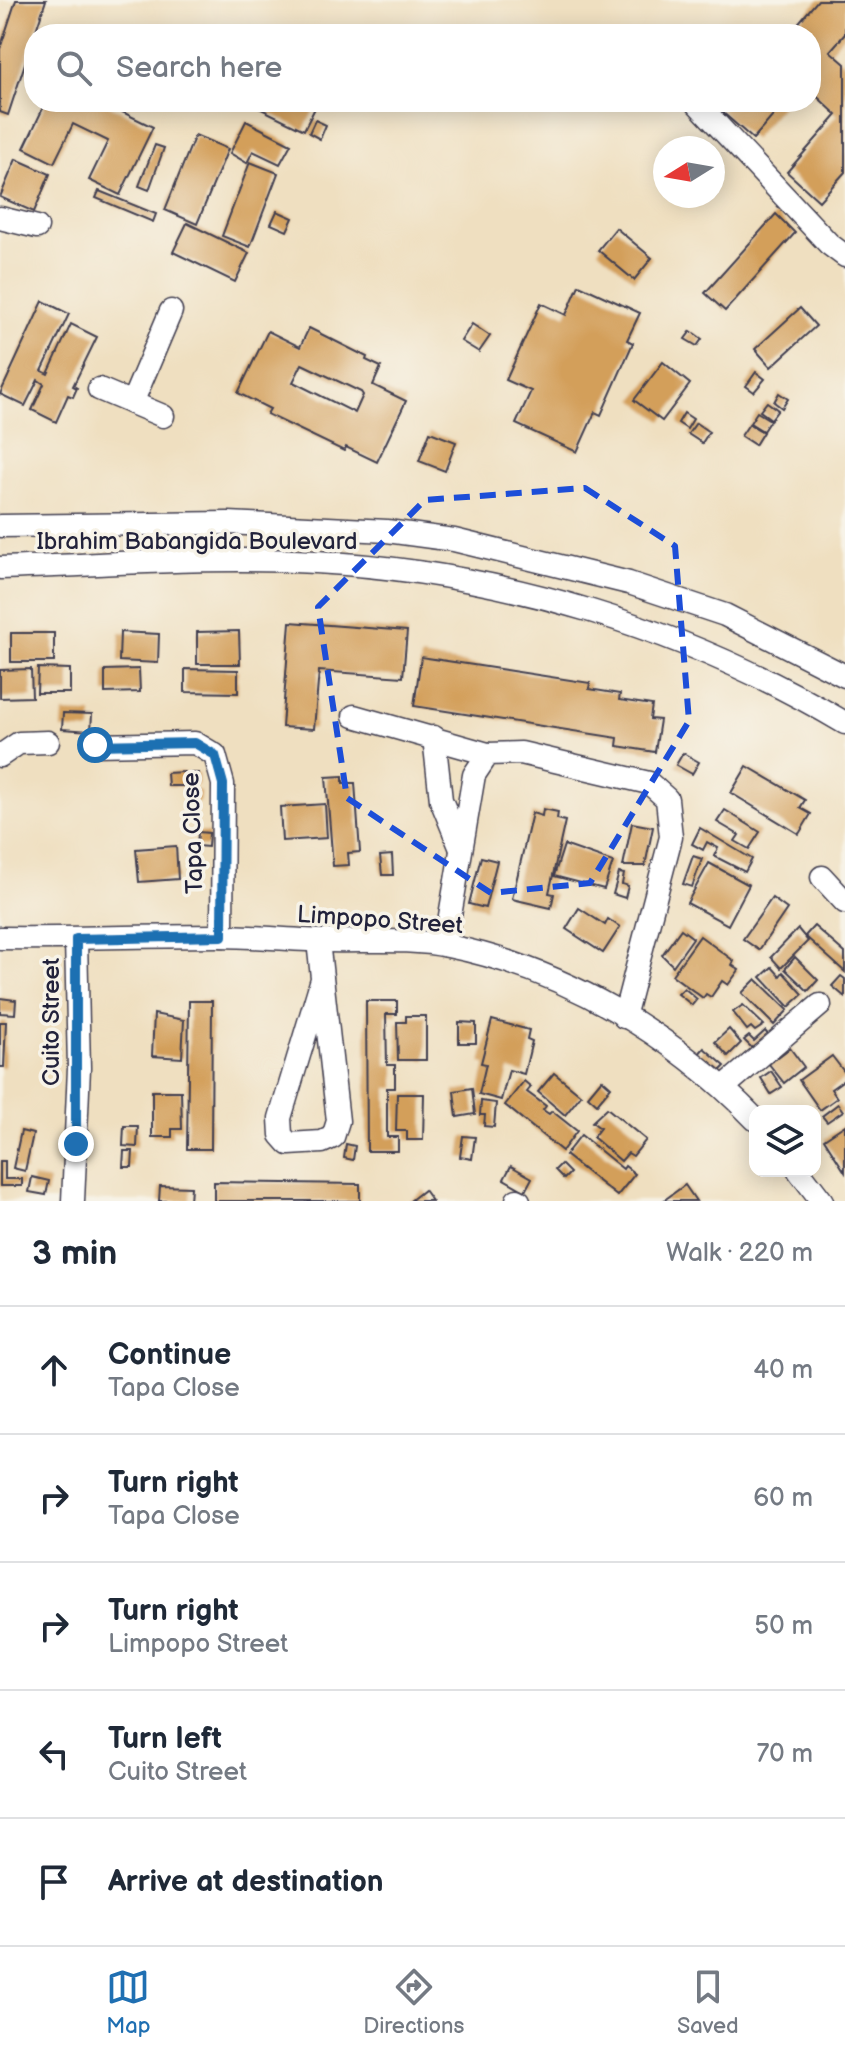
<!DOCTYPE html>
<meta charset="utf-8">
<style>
body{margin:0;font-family:"Balsamiq Sans",sans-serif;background:#f6f6f7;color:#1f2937}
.controls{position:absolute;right:24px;bottom:24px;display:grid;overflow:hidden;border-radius:16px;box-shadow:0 4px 20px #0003}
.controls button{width:72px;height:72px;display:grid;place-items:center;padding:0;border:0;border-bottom:2px solid #e0e1e3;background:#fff;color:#1f2937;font:40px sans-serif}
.compass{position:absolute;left:653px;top:136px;width:72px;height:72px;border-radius:50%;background:#fff;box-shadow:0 4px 20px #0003;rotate:259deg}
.stop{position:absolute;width:24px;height:24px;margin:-18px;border:6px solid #1f6fb2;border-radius:50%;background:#fff}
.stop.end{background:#1f6fb2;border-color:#fff;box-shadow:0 2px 8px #0008}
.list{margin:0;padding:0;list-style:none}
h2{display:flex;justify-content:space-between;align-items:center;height:104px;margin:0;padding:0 32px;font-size:34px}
h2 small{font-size:26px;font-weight:400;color:#747a83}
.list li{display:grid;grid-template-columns:52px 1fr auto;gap:24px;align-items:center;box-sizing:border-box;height:128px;padding:0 32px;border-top:2px solid #e0e1e3}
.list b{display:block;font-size:30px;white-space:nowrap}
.list p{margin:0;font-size:26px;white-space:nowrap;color:#747a83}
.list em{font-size:26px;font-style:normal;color:#747a83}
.icon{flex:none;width:44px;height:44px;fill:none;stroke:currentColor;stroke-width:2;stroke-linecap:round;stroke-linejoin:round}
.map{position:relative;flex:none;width:845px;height:1201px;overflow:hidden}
.search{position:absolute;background:#fff;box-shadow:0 4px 20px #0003;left:24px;right:24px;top:24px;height:88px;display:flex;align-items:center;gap:20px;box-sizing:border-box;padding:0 28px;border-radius:32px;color:#747a83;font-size:30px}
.sheet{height:744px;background:#fff}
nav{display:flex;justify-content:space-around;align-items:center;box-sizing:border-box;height:112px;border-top:2px solid #e0e1e3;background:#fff;font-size:22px;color:#747a83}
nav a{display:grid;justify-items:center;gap:4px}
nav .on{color:#1f6fb2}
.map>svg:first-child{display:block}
</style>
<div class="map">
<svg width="845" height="1201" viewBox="0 0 845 1201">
<rect width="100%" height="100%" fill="#f7f3e8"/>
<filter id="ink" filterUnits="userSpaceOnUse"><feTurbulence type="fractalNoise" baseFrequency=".0125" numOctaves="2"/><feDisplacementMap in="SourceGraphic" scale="16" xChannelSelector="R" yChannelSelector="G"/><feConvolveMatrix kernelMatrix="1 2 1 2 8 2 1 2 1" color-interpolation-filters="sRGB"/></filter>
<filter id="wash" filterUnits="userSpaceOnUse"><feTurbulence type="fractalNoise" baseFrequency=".006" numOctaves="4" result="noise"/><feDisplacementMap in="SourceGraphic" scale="32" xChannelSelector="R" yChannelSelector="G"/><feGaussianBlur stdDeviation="1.8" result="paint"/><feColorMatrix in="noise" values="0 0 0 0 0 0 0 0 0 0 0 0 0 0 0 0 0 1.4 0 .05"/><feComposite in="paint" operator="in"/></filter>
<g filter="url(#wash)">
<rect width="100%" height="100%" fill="#efdfc0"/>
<g id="blocks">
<g fill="#d39f5a" fill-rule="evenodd">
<polygon points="16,0 46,0 8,115 0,112 0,49"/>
<polygon points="818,0 845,0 845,34 830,51 845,64 845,172 819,201 787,172 837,115 811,91 811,34 789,34"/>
<polygon points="46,102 102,102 153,127 120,195 89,180 108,141 73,124 54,163 24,148"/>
<polygon points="247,102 307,102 315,108 304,130"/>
<polygon points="729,102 785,102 753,139 721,111"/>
<polygon points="315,120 326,125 320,139 309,133"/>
<polygon points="246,121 291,144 280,164 253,151 247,163 230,153"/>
<polygon points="195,135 228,149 197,224 165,210"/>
<polygon points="155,145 164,148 149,190 139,186"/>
<polygon points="16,159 50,174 34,212 0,197"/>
<polygon points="250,162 278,173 250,247 222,236"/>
<polygon points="99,191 156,214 153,222 96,198"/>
<polygon points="277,211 293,218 287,231 271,224"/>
<polygon points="776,214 795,233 725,311 705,293"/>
<polygon points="187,223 249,253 235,282 173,252"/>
<polygon points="616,228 652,258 634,280 598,250"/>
<polygon points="579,285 640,313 627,340 633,343 601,415 595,412 577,452 516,424 531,391 506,380 541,303 566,315"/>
<polygon points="43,301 69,314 42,371 48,374 71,324 97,337 73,386 77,388 73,397 68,395 56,422 32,410 44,384 38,380 25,406 0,394"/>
<polygon points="800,308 816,326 771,367 755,349"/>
<polygon points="472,324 490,336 479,352 461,341"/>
<path d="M309 328 367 357 366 360 381 367 373 385 406 401 377 462 346 447 344 451 267 414 270 409 238 393 268 331 300 347ZM302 364 361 392 363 395 355 413 293 382Z"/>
<polygon points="691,331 702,339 697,346 685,339"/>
<polygon points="663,362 690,384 662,421 634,400"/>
<polygon points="756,372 765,379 754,392 746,386"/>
<polygon points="779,393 788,399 782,408 774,402"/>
<polygon points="767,402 778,410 771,419 760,411"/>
<polygon points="757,412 770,420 763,431 750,423"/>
<polygon points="684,413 693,419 687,429 678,423"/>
<polygon points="696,423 709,432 702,443 688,434"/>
<polygon points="749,424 763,432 755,445 741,436"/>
<polygon points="430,432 456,442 445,471 419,461"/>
<polygon points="290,622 407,631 403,677 319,671 314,729 282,727"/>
<polygon points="239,631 240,664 197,664 197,632"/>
<polygon points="120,632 159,634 158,663 119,661"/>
<rect x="11" y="633" width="43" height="29"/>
<polygon points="421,657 590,683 589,689 620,694 619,700 652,705 650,719 660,720 655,752 617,746 618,738 414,706"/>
<polygon points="38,668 70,669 70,693 37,693"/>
<polygon points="31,669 32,697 0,698 0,670"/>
<polygon points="139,669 140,692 105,693 105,670"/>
<polygon points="185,669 238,670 238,693 185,692"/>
<polygon points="63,713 92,714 91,731 62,729"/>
<polygon points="683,753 699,762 692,774 676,765"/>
<polygon points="747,766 805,800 800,808 811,814 799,834 731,793"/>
<polygon points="184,772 184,786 168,786 167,773"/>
<rect x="187" y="773" width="11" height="12"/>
<polygon points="343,776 343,783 355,783 360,852 348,853 349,865 333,866 326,777"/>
<polygon points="189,789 200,791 199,802 188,800"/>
<polygon points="325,804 327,838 282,841 280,807"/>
<polygon points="543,809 558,812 557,819 565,821 549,893 554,894 551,908 512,899 532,813 542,816"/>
<polygon points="725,810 760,832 749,849 735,841 739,835 717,822"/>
<polygon points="632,823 653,827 645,866 623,866"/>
<polygon points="700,828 752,859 745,872 714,856 718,848 707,842 703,850 692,844"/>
<polygon points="198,832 209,833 208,847 197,846"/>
<polygon points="564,845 613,862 604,889 554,876"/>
<polygon points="176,846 178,879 139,882 136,849"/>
<polygon points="392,855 393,875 382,875 380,856"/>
<polygon points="693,856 702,859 692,887 683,884"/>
<polygon points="481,857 497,861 485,908 469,904"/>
<polygon points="709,863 749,885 728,925 687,903"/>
<polygon points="619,873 624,874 622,884 628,886 625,898 613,894"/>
<polygon points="772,898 787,909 759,950 743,939"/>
<polygon points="579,908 605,925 608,919 620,927 603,953 566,929"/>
<polygon points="814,926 845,953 845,972 805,936"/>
<polygon points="681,929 693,938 673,966 662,955"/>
<polygon points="798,929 808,941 781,968 771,957"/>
<polygon points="700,936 734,961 732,965 739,970 728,985 722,981 711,997 706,994 703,998 672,975"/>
<polygon points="795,957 818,980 808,991 785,969"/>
<polygon points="772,967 780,976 783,972 803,994 789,1007 761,977"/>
<polygon points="841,976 845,979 845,997 832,986"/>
<polygon points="756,979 788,1010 774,1025 742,993"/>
<polygon points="684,988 697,999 692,1005 678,994"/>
<polygon points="0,998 16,1000 15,1014 0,1013"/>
<polygon points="189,1001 212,1001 211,1149 187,1149"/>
<polygon points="366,1001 397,1001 397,1014 386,1014 387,1065 395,1065 395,1088 387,1088 387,1137 398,1137 398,1151 367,1151"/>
<polygon points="743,1005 764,1025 755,1031 751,1027 747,1030 733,1012"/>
<polygon points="154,1014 184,1020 182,1058 152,1056"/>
<polygon points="406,1016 426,1016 426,1060 398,1060 397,1022 406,1022"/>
<polygon points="492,1020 529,1030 527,1039 532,1041 524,1074 509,1070 501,1100 479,1094 486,1064 481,1063"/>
<polygon points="0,1022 6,1022 4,1067 0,1067"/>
<polygon points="459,1022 476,1023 476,1043 459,1043"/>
<polygon points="729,1029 741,1043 728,1056 715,1042"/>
<polygon points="765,1031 771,1038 756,1052 744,1040 749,1036 754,1041"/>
<polygon points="704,1048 725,1066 717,1074 697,1056"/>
<polygon points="790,1048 804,1067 784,1083 769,1064"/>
<polygon points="832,1056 845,1073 845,1079 831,1089 837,1098 820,1110 799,1080"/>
<polygon points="771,1071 782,1087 771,1094 761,1078"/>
<polygon points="554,1073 581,1095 565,1115 538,1092"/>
<polygon points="602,1079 611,1087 597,1104 588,1096"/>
<polygon points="524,1081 531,1087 527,1092 546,1106 543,1110 549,1114 552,1111 577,1131 562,1151 505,1105"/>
<polygon points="472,1088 475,1114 457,1117 454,1091"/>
<polygon points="152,1091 181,1091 182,1129 172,1129 172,1137 152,1137"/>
<polygon points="397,1094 424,1094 423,1140 407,1140 407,1131 396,1131"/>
<polygon points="481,1101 496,1103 494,1127 484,1126 485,1115 480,1115"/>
<polygon points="838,1104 843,1111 827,1122 822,1116"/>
<polygon points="607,1108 646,1140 633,1156 628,1153 621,1161 593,1137 600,1128 592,1122"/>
<polygon points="845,1125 845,1172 824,1139"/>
<polygon points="124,1126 138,1126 137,1147 123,1146"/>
<polygon points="21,1131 33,1134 25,1171 13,1168"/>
<polygon points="581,1135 623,1169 625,1166 635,1174 617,1196 565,1155"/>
<polygon points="463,1136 475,1137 472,1159 460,1157"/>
<polygon points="346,1144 355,1146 353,1160 344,1158"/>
<polygon points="124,1151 133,1151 132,1167 123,1167"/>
<polygon points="0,1161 5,1161 5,1179 22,1179 22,1186 0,1186"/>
<polygon points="561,1164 570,1173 564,1179 555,1170"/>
<polygon points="511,1166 532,1178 525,1191 504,1179"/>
<polygon points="32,1177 49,1181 46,1195 29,1192"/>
<polygon points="214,1182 360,1184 360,1201 214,1201"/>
<polygon points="685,1185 696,1201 663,1201"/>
<polygon points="160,1186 191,1187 190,1201 159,1201"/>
<polygon points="424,1190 432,1201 410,1201"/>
</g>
</g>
</g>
<g filter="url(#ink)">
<use href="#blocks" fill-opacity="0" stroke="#413e4f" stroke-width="2"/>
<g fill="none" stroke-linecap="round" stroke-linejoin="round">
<defs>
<g id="minor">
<polyline points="696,102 829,244 845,256"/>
<polyline points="0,218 37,227"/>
<polyline points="99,389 163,416"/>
<polyline points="132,403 171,311"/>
<polyline points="0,526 228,523 387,531 454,540 629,583 725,615 845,676"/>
<path d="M0 568C104 565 211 556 316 562 501 572 685 628 845 723"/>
<polyline points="354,716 488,754"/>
<polyline points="434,737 441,800 461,849"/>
<polyline points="95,745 195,743 215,755 223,784 222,936"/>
<polyline points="0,756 19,743 48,742"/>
<polyline points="822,877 845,902"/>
<path d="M0 938C73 939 145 936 218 936 255 936 291 940 327 941 366 942 410 938 448 946 564 969 674 1035 755 1119"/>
<polyline points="318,941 338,1121 333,1137 322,1142 289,1144 281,1135 280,1118 322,979"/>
<polyline points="445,945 474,775 488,754 521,753 649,783 667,799 671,837 624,1017"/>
<polyline points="724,1087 820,1005"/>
<polyline points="799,1171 822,1201"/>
<polyline points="517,1200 519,1201"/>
<polyline points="73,1201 79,1068 76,939"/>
</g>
</defs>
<use href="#minor" stroke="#413e4f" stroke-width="25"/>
<use href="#minor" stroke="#fff" stroke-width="22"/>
</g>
</g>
<g fill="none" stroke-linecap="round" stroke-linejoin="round" filter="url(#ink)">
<polyline stroke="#1f6fb2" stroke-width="10" points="76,1144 76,939 222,936 223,784 215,755 195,743 95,745"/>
</g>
<path fill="none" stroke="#1d4ed8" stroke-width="6" stroke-dasharray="16 10" stroke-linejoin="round" d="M585 488 675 546 689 721 590 883 491 893 347 798 318 607 425 500Z"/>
<g text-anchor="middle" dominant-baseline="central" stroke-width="7" stroke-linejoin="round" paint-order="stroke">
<g font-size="24" fill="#22223b" stroke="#f7f3e8">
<text x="197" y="541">Ibrahim Babangida Boulevard</text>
<text transform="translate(193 833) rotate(-92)">Tapa Close</text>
<text transform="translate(380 920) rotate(4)">Limpopo Street</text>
<text transform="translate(51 1022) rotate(-90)">Cuito Street</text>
</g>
</g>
</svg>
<div class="controls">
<button><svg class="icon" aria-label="layers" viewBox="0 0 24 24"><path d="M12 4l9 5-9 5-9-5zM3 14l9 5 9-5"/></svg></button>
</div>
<svg class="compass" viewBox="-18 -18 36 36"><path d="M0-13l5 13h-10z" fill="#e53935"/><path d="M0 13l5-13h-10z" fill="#747a83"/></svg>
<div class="stop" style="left:95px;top:745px"></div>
<div class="stop end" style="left:76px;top:1144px"></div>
<div class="search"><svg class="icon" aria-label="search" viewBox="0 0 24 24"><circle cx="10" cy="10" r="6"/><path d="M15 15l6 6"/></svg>Search here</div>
</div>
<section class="sheet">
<h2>3 min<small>Walk · 220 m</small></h2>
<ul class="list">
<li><svg class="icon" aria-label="ahead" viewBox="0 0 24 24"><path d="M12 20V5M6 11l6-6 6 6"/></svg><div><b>Continue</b><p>Tapa Close</p></div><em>40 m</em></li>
<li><svg class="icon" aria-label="right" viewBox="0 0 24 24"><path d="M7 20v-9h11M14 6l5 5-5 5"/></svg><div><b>Turn right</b><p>Tapa Close</p></div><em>60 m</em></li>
<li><svg class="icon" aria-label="right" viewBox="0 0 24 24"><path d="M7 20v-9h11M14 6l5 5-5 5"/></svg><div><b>Turn right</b><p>Limpopo Street</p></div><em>50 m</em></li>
<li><svg class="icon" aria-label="left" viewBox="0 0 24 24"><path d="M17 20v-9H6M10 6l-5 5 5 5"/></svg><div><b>Turn left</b><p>Cuito Street</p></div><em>70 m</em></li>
<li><svg class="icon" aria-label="arrive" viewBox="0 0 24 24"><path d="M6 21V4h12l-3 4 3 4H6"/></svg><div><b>Arrive at destination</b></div></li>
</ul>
</section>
<nav>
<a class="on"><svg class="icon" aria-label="map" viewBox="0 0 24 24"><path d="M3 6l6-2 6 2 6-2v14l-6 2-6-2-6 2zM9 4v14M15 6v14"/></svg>Map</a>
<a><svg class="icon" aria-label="directions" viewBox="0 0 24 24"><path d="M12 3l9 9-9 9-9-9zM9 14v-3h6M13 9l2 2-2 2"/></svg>Directions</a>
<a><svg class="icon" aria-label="saved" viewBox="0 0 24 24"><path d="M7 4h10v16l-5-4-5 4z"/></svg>Saved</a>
</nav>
